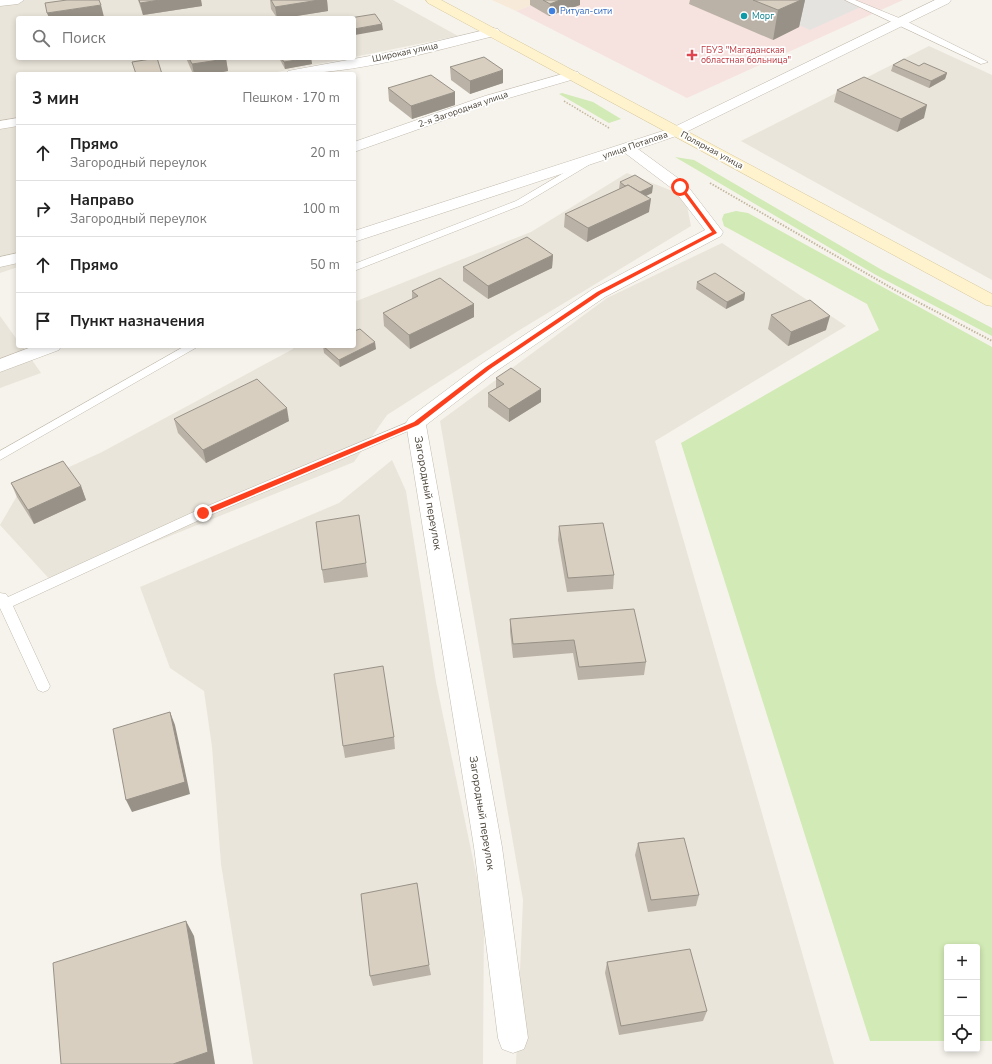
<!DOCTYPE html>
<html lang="ru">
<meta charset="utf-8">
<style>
body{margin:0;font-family:"Nunito Sans",sans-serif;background:#f2f2f2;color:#222}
.controls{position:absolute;right:12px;bottom:12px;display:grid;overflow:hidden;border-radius:4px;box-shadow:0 2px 6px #0003}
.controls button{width:36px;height:36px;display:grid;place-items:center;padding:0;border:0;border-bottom:1px solid #e0e0e0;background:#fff;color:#222;font:20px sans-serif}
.stop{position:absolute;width:12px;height:12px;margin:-9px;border:3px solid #fc3f1d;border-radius:50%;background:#fff}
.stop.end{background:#fc3f1d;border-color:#fff;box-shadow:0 1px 4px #0008}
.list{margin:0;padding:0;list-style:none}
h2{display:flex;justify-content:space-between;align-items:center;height:52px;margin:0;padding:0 16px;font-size:17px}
h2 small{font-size:13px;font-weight:400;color:#767676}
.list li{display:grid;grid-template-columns:26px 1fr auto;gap:12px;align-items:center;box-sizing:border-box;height:56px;padding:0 16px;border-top:1px solid #e0e0e0}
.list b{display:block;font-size:15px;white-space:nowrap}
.list p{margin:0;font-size:13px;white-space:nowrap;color:#767676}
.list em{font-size:13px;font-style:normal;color:#767676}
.icon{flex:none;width:22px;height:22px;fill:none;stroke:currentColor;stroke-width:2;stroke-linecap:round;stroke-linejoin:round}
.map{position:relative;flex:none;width:992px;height:1064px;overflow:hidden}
.search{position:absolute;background:#fff;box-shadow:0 2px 6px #0003;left:16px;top:16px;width:340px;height:44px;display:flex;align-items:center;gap:10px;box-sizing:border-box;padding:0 14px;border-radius:4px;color:#767676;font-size:15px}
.panel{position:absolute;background:#fff;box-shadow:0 2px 6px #0003;left:16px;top:72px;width:340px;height:276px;border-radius:4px}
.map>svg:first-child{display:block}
</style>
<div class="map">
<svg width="992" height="1064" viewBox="0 0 992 1064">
<rect width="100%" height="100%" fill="#f6f3ec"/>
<g fill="#eae5da">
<polygon points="0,0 393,0 458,36 354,57 354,18 18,18 18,58 349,58 267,74 18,74 18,267 0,273"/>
<polygon points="929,46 992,75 992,280 741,141"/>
<polygon points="627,173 685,196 691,226 518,331 387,415 354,462 53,583 0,525 21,489 102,452 293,349 294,346 354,346 354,302 531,232"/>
<polygon points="722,243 846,326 655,441 834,1064 516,1064 523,900 440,421 607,298"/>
<polygon points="0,316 18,341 18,346 22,346 41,373 0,388"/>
<polygon points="392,460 406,491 436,682 484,912 483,1064 253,1064 221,864 212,747 204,691 170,668 140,587 339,503"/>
</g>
<polygon fill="#f7ead8" points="492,0 547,0 516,11"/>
<polygon fill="#f6e3e0" points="547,0 903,0 687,98 516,11"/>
<g fill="#d2eab5">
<polygon points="562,93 593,102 621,119 609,123 559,94"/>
<polygon points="675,157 694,160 882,270 992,328 992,336 876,275"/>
<polygon points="736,211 748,213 992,347 992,1041 977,1041 977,947 947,947 947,1041 870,1041 681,443 879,330 867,304 724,226 722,219 724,214"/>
</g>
<polygon fill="#e5e3e0" points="753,0 849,0 863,6 810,30 749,2"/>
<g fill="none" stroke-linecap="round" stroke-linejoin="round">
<defs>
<g id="lane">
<polygon points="845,0 855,0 904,20 988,62 981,64"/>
<polygon points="589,158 594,161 592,163 522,205 354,271 354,264 516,201"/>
<polygon points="185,346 199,346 0,460 0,451"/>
<polygon points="416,419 422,423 420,426 208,516 13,606 50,686 48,690 43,692 38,690 0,608 0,593 6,594 8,597 198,510"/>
</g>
<g id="street">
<polygon points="0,0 24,0 18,4 0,6"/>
<polygon points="935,0 951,0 949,3 682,134 638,149 686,184 723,232 721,236 605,297 495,372 426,425 502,847 528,1038 524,1049 513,1053 502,1049 498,1038 474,847 406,423 409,418 481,364 593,289 705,230 674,190 625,153 354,242 354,231 672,128"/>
<path d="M493 28 498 29 500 32 498 35C429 52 357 74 286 74L288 71 293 70 397 51Z"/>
<polygon points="573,71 578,72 580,75 578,78 495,102 354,152 354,142 485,96"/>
<polygon points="18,118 18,126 0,129 0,121"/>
<polygon points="18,253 18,263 0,267 0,257"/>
<polygon points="34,346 61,346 59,350 0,372 0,359"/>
</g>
<polygon id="secondary" points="426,0 441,0 992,294 992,306 986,305 428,3"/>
</defs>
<use href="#lane" stroke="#c2bbae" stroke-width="1"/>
<use href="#street" stroke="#c2bbae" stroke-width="1"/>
<use href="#secondary" stroke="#d6c79b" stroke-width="1"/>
<polyline stroke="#c4b79f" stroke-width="1.5" stroke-dasharray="1.5 1.5" stroke-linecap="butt" points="564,101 609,128"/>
<polyline stroke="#c4b79f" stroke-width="2" stroke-dasharray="1.5 1.5" stroke-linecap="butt" points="710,183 897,291 992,341"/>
<use href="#lane" fill="#fff" fill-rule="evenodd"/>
<use href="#street" fill="#fff" fill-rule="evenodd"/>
<use href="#secondary" fill="#fff3cd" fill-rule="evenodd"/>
</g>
<g fill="#bab2a6">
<polygon points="138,0 201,0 202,6 143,15"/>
<polygon points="270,0 327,0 328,11 284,18 277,18 271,9"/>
<polygon points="530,0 580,0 580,5 549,16 530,5"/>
<polygon points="690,0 805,0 799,27 773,40 689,4"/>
<polygon points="186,58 226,58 228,71 212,74 193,74"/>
<polygon points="279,58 311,58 312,64 285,69"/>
<polygon points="893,65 919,66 947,73 945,79 929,88 891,71"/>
<polygon points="450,67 503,83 470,94 451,80"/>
<polygon points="388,88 455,92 455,105 412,119 389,101"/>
<polygon points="837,90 924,118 897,132 834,102"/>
<polygon points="620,182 652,193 646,196 649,212 587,242 564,227 565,214 619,189"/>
<polygon points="553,255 552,268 488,299 463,281 463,267"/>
<polygon points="697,282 745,293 744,300 726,309 696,289"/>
<polygon points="412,291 474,304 474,317 410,349 384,326 383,313 412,299"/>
<polygon points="771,315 826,330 788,346 768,329"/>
<polygon points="323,346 376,349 340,367 324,353"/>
<polygon points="496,378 541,402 509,422 488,407 488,393 496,388"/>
<polygon points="174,419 289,421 206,463 178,433"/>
<polygon points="11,483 81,486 86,500 34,524 17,497"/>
<polygon points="559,526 614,575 613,589 567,592 558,540"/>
<polygon points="366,563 368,577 324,583 322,570"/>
<polygon points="510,619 646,662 644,675 578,680 573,653 513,658 510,632"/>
<polygon points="394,737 395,749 345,758 343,746"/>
<polygon points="638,843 699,895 696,906 648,912 635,855"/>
<polygon points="607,962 707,1011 703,1021 619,1035 605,973"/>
<polygon points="429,965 431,975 373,986 370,976"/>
</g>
<g fill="#979187">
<polygon points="160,0 201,0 202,6 143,15 140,3"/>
<polygon points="319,0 327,0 328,11 284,18 277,18 275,7"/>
<polygon points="560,0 580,0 580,5 549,16 550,4"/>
<polygon points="801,0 805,0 799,27 773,40 778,10"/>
<polygon points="101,5 104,17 97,18 49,18 47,13"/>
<polygon points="382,24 383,30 355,35 354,29"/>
<polygon points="309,58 311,58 312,64 285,69 284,62"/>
<polygon points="226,59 228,71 212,74 194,74 192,64"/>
<polygon points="503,70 503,83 470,94 470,81"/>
<polygon points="947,73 945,79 929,88 931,81"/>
<polygon points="455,92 455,105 412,119 411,106"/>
<polygon points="927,105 924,118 897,132 901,119"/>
<polygon points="653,186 652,193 637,200 638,193"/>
<polygon points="651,199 649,212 587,242 588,228"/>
<polygon points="553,255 552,268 488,299 488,286"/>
<polygon points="745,293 744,300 726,309 727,302"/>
<polygon points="474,304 474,317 410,349 409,335"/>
<polygon points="830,316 826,330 788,346 791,332"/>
<polygon points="375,342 376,349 340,367 339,360"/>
<polygon points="541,389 541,402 509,422 509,409"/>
<polygon points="287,408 289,421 206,463 203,450"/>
<polygon points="81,486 86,500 34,524 28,510"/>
<polygon points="170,712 175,725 190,794 132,812 126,800"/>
<polygon points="186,921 194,936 215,1064 173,1064"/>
</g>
<g fill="#d8cfc1" stroke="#979187">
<polygon points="67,0 99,0 101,5 47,13 45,3"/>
<polygon points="139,0 160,0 140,3"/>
<polygon points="271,0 319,0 275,7"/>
<polygon points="543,0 560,0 550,4"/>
<polygon points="753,0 801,0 778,10"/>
<polygon points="375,14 382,24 354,29 354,18 350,18"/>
<polygon points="484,57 503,70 470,81 450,67"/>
<polygon points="157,58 162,74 136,74 132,62"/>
<polygon points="189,58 226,58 226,59 192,64"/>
<polygon points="281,58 309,58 284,62"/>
<polygon points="904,59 919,66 924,63 947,73 931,81 893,65"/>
<polygon points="431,75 455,92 411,106 388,88"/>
<polygon points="864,77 927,105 901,119 837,90"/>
<polygon points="635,175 653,186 640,192 628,185 625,186 620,182"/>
<polygon points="628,185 651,199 588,228 565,214"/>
<polygon points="527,237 553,255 488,286 463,267"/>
<polygon points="715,273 745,293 727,302 697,282"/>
<polygon points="440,278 474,304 409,335 383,313 418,296 412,291"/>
<polygon points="810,300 830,316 791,332 771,315"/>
<polygon points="360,329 375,342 339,360 323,346 354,346 354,331"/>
<polygon points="511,368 541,389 509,409 488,393 504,384 496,378"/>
<polygon points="257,379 287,408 203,450 174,419"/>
<polygon points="63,461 81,486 28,510 11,483"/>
<polygon points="359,515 366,563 322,570 316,522"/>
<polygon points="603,523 614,575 568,578 559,526"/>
<polygon points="634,609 646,662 579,667 574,640 513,644 510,619"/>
<polygon points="383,666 394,737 343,746 334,674"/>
<polygon points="170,712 185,782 126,800 113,729"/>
<polygon points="684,838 699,895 651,900 638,843"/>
<polygon points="417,883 429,965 370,976 361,894"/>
<polygon points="186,921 208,1052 173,1064 61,1064 53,963"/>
<polygon points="690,949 707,1011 621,1026 607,962"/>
</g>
<polygon fill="#fc3f1d" points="678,186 682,186 717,233 601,294 490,369 418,425 206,515 201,515 201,511 414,422 486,367 597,292 712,232"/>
<circle fill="#3f7fe0" stroke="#fff" stroke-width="1.5" cx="552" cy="11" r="4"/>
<circle fill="#0f9aa8" stroke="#fff" stroke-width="1.5" cx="744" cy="16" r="4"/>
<path fill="#e0444e" stroke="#fff" stroke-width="1.5" d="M690 49h4v4h4v4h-4v4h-4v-4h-4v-4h4z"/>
<g text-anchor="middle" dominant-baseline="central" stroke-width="3.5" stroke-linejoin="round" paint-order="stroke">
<g font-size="9" fill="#366cbe" stroke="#fff" text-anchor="start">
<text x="560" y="11">Ритуал-сити</text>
</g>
<g font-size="9" fill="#0d838f" stroke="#fff" text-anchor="start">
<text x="752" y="16">Морг</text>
</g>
<g font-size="9" fill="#be3a42" stroke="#fff" text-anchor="start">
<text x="701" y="50">ГБУЗ "Магаданская<tspan x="701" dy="10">областная больница"</tspan></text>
</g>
<g font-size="9" fill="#4b4439" stroke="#fff">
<text transform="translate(405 52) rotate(-12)">Широкая улица</text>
<text transform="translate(463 109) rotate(-19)">2-я Загородная улица</text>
<text transform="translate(635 145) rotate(-19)">улица Потапова</text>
<text transform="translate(712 150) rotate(28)">Полярная улица</text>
</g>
<g font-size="11" fill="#4b4439" stroke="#fff">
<text transform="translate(428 493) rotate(80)">Загородный переулок</text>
<text transform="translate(482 813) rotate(81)">Загородный переулок</text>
</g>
</g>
</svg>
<div class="controls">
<button>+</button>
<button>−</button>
<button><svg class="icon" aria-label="locate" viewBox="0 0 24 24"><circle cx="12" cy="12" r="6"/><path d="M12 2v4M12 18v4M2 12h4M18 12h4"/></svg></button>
</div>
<div class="stop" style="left:680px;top:187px"></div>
<div class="stop end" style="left:203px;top:513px"></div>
<div class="search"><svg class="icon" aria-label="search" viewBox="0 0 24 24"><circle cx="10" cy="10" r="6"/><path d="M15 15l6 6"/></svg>Поиск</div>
<section class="panel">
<h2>3 мин<small>Пешком · 170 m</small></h2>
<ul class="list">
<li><svg class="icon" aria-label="ahead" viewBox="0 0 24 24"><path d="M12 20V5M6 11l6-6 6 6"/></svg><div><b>Прямо</b><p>Загородный переулок</p></div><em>20 m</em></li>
<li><svg class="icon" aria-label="right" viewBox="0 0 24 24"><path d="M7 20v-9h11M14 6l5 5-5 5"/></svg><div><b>Направо</b><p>Загородный переулок</p></div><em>100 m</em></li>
<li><svg class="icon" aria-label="ahead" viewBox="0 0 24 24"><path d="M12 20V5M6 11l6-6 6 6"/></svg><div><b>Прямо</b></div><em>50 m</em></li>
<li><svg class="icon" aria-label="arrive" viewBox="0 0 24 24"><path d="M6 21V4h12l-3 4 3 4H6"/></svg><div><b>Пункт назначения</b></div></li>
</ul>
</section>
</div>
